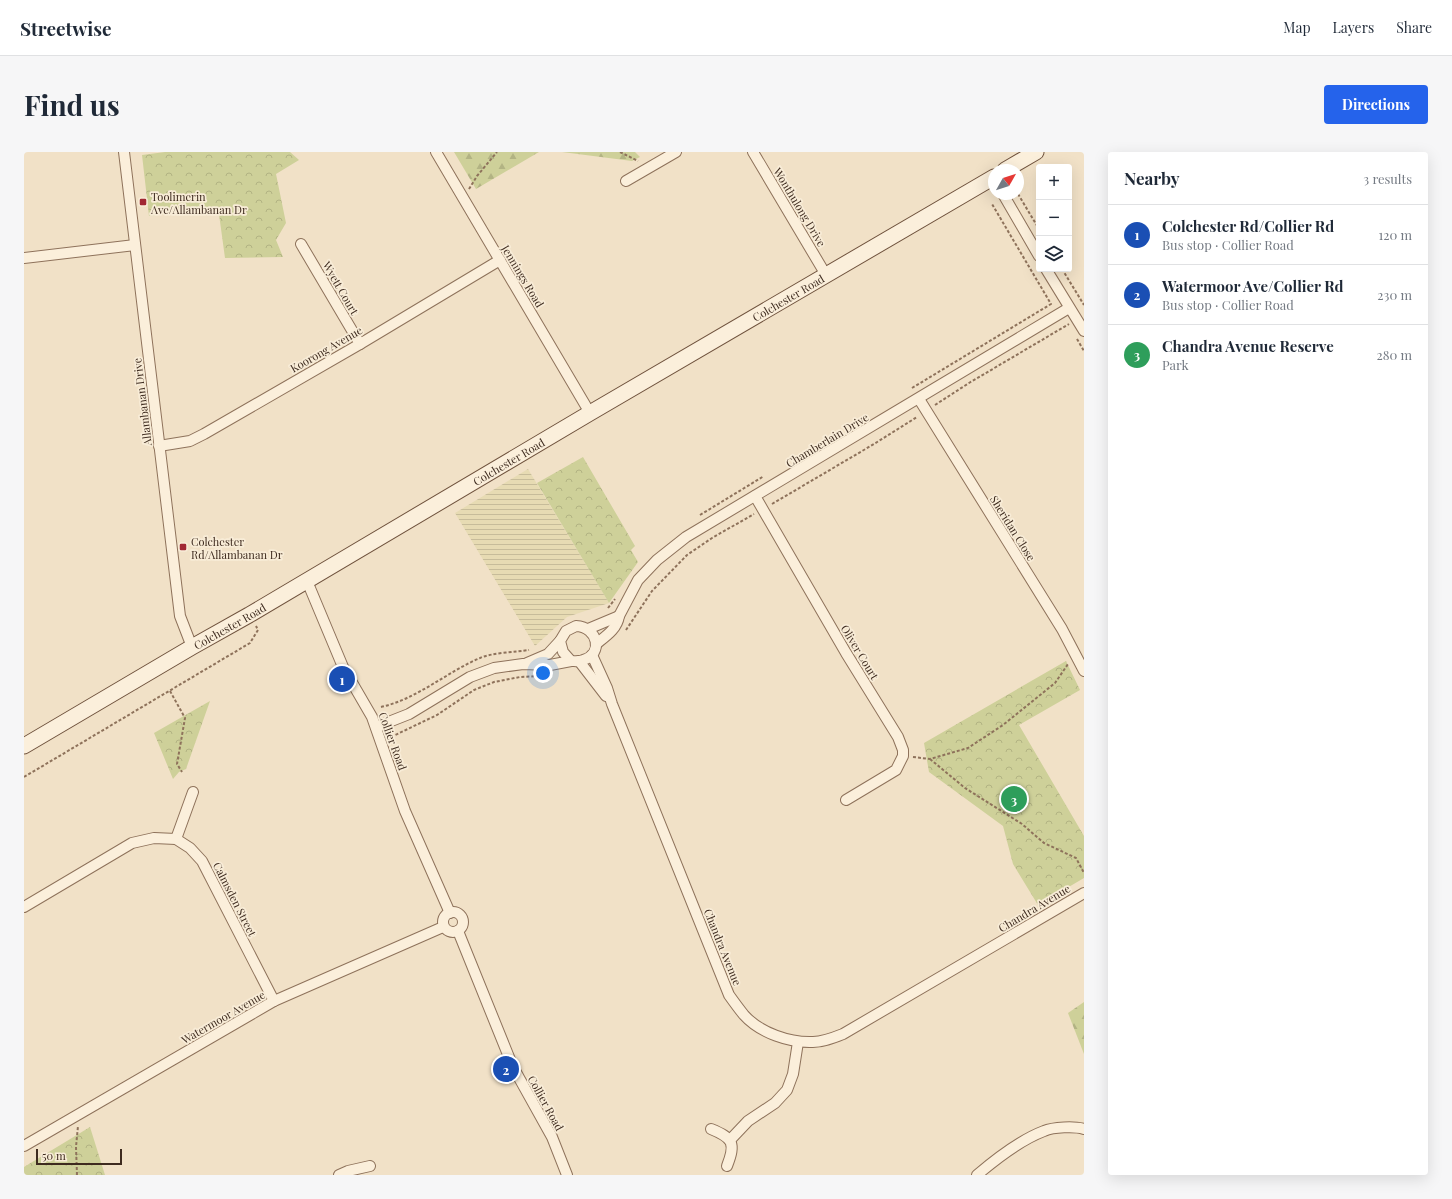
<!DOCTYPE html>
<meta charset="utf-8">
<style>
body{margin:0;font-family:"Playfair Display",serif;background:#f6f6f7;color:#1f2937}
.controls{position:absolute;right:12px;top:12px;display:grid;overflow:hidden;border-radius:4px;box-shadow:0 4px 16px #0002}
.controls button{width:36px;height:36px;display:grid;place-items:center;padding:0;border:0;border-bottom:1px solid #e0e1e3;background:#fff;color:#1f2937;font:20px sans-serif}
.compass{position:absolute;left:964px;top:12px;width:36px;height:36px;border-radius:50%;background:#fff;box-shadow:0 4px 16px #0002;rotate:51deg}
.scale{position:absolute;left:12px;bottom:10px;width:86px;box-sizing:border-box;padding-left:4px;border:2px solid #3e2b1f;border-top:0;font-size:11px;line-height:14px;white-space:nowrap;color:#3e2b1f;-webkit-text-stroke:3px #f8ecd7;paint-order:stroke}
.you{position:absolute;left:519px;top:521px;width:14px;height:14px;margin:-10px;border:3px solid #fff;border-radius:50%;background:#1a73e8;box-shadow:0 0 0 6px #1a73e833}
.badge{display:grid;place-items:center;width:26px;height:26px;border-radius:50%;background:#2563eb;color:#fff;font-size:13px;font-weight:700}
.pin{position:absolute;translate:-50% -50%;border:2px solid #fff;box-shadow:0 1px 4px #0006}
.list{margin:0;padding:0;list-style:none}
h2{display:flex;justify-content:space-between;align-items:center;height:52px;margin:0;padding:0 16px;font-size:17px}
h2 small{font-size:13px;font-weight:400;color:#747a83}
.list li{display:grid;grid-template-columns:26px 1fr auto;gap:12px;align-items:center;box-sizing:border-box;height:60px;padding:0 16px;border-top:1px solid #e0e1e3}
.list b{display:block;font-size:15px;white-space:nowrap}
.list p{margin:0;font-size:13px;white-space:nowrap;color:#747a83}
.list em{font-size:13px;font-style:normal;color:#747a83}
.icon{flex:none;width:22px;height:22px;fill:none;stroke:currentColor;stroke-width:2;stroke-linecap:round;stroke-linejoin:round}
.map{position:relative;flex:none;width:1060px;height:1023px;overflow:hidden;border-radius:4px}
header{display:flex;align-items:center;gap:24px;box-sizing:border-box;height:56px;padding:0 20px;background:#fff;border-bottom:1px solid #e0e1e3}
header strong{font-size:19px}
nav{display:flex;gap:22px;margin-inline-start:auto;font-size:14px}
.intro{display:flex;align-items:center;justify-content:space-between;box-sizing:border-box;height:96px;padding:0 24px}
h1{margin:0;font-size:28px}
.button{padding:10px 18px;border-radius:4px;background:#2563eb;color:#fff;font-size:14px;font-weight:700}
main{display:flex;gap:24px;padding:0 24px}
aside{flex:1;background:#fff;border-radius:4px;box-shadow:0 4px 16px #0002}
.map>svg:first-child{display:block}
</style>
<header>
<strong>Streetwise</strong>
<nav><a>Map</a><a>Layers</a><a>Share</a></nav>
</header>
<div class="intro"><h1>Find us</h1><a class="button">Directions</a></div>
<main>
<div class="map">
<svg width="1060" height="1023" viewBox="0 0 1060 1023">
<defs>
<pattern id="farmland-rules" width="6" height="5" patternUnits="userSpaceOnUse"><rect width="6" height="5" fill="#e7dbb3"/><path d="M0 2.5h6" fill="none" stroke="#c7bc9a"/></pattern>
<pattern id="forest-firs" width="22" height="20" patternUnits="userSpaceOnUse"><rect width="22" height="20" fill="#ced099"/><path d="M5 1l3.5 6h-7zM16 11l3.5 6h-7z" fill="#b2b383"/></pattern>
<pattern id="park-crowns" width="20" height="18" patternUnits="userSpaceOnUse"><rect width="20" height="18" fill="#ced099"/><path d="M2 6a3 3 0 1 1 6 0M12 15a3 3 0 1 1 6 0" fill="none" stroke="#b2b383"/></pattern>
</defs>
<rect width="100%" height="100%" fill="#f1e1c7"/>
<polygon fill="url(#farmland-rules)" points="504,317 585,451 543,465 511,494 431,361"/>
<g fill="url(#forest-firs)">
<polygon points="430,0 515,0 452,37"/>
<polygon points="538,0 611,0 616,5 608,9"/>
<polygon points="1060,850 1060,902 1044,861"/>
</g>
<g fill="url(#park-crowns)">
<polygon points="141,0 266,0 275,8 252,22 262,71 252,88 259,105 201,106 194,55 125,64 118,3"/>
<polygon points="559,305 611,394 607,398 614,410 585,451 513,331"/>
<polygon points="1042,509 1056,538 995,573 1060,684 1060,726 1014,753 989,712 979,674 905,620 900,591"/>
<polygon points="186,549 162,617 155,620 149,627 130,581"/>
<polygon points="66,975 81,1023 0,1023 0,1015"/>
</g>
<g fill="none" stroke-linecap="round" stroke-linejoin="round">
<defs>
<g id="minor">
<polyline points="100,0 156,464 168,495"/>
<polyline points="412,0 566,261"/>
<polyline points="729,0 802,123"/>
<polyline points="602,29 652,0"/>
<polyline points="979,42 1015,104"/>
<polyline points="277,92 336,192"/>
<polyline points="0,106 111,93"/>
<polyline points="1022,117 1060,179"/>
<polyline points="895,247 1038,477 1060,519"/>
<polyline points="135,294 166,289 180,282 336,192 476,108"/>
<polyline points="731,344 822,501 874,585 879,598 879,604 872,618 822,648"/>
<polyline points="283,429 319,515 348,565 381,659 426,761"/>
<path d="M552 474C574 475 580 502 559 508 555 510 551 509 547 509L539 500 536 489 542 479Z"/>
<polyline points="564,477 595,464"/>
<path d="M572 492C582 484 593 477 595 464L614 428 633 408 662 385 1045 156"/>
<path d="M568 503 583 536 588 552 705 843C710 850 715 857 720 863 736 881 766 891 789 890 799 890 809 886 819 882L1060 741"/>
<polyline points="555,509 582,544"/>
<polyline points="503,511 524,502 536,489"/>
<polyline points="352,575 385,562 446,525 470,516 499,512 526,513 547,509"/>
<polyline points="152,687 169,640"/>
<polyline points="0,755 108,691 130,686 152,687 166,696 178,709 250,849"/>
<circle cx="429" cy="770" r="10"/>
<polyline points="434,779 489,915 528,985 543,1023"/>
<path d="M687 977C709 986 712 991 703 1014"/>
<polyline points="706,988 724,969 751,951 763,938 769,922 774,890"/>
<polyline points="0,994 250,849 419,775"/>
<polyline points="315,1023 324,1019 346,1014"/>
<path d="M953 1023C973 1006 996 988 1020 979 1029 975 1051 974 1060 977"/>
</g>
<g id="secondary">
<polyline points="981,18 1012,0"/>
<path id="s1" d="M0 594 168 495 225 463 566 261 970 25"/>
</g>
</defs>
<use href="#minor" stroke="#8e725b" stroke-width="12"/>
<use href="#secondary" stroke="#70533e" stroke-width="17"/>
<g stroke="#8e725b" stroke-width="2" stroke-dasharray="3 2" stroke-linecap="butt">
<polyline points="596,0 614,9"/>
<polyline points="445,37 453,24 473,0"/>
<polyline points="994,42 1015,77"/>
<polyline points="1038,117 1060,153"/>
<polyline points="1053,187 1060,199"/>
<polyline points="888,236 1027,152 968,52"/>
<polyline points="911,253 945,231 1045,172"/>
<polyline points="748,352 850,292 893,265"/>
<polyline points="676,363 740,324"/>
<polyline points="584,456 591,447"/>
<polyline points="602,478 628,439 663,403 688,386 730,362"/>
<polyline points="146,539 161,566 153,612 158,620"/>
<path d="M357 555C393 547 423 520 456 506 466 501 492 500 505 498"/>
<polyline points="367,585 413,563 450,538 470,530 496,525 517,524"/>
<polyline points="889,605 906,607 944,596 979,573 1031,531 1044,512"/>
<polyline points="906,607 941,636 998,672 1020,691 1052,706 1060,721"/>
<polyline points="0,625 226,491 234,478 232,474"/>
<polyline points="53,1023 52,995 54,974"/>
</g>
<use href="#minor" stroke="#fbefdb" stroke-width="10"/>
<use href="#secondary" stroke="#fbefdb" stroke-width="15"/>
</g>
<g fill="#a12732" stroke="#f8ecd7" stroke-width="1.5">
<rect x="115" y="46" width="8" height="8" rx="2"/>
<rect x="155" y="391" width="8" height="8" rx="2"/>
</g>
<g text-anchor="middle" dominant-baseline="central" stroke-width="3.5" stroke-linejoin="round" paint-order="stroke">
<g font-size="11" fill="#3e2b1f" stroke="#f8ecd7" text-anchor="start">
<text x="127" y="44">Toolimerin<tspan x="127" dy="13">Ave/Allambanan Dr</tspan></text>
<text x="167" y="389">Colchester<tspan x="167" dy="13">Rd/Allambanan Dr</tspan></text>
</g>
<g font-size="11" fill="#3e2b1f" stroke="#f8ecd7">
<text transform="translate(776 55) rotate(59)">Wonthulong Drive</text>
<text transform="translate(499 124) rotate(59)">Jennings Road</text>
<text transform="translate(317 136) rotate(60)">Wyett Court</text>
<text stroke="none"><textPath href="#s1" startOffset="886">Colchester Road</textPath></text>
<text transform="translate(302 197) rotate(-30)">Koorong Avenue</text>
<text transform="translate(118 250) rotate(-97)">Allambanan Drive</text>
<text transform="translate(803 288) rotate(-31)">Chamberlain Drive</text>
<text stroke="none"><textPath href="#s1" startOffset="562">Colchester Road</textPath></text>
<text transform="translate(989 376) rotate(58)">Sheridan Close</text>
<text stroke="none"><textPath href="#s1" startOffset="238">Colchester Road</textPath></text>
<text transform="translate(836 500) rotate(59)">Oliver Court</text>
<text transform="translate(369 589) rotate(70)">Collier Road</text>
<text transform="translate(211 747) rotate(63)">Calmsden Street</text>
<text transform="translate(1010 756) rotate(-31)">Chandra Avenue</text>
<text transform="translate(699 795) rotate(68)">Chandra Avenue</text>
<text transform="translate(199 865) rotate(-30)">Watermoor Avenue</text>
<text transform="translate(522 951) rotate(61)">Collier Road</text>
</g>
</g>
</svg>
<div class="controls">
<button>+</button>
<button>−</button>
<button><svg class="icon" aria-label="layers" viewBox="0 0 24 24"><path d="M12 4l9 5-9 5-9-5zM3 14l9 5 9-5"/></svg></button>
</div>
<svg class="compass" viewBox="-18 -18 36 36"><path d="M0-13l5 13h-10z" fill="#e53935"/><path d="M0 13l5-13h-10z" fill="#747a83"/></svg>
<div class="scale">50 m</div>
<div class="you"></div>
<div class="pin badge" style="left:318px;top:527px;background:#1a4fb4">1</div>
<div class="pin badge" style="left:482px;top:917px;background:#1a4fb4">2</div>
<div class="pin badge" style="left:990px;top:647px;background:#2e9e5b">3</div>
</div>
<aside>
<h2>Nearby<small>3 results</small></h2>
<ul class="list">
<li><span class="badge" style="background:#1a4fb4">1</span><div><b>Colchester Rd/Collier Rd</b><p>Bus stop · Collier Road</p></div><em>120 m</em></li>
<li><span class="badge" style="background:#1a4fb4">2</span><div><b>Watermoor Ave/Collier Rd</b><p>Bus stop · Collier Road</p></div><em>230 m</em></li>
<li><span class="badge" style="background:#2e9e5b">3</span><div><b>Chandra Avenue Reserve</b><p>Park</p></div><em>280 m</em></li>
</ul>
</aside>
</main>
